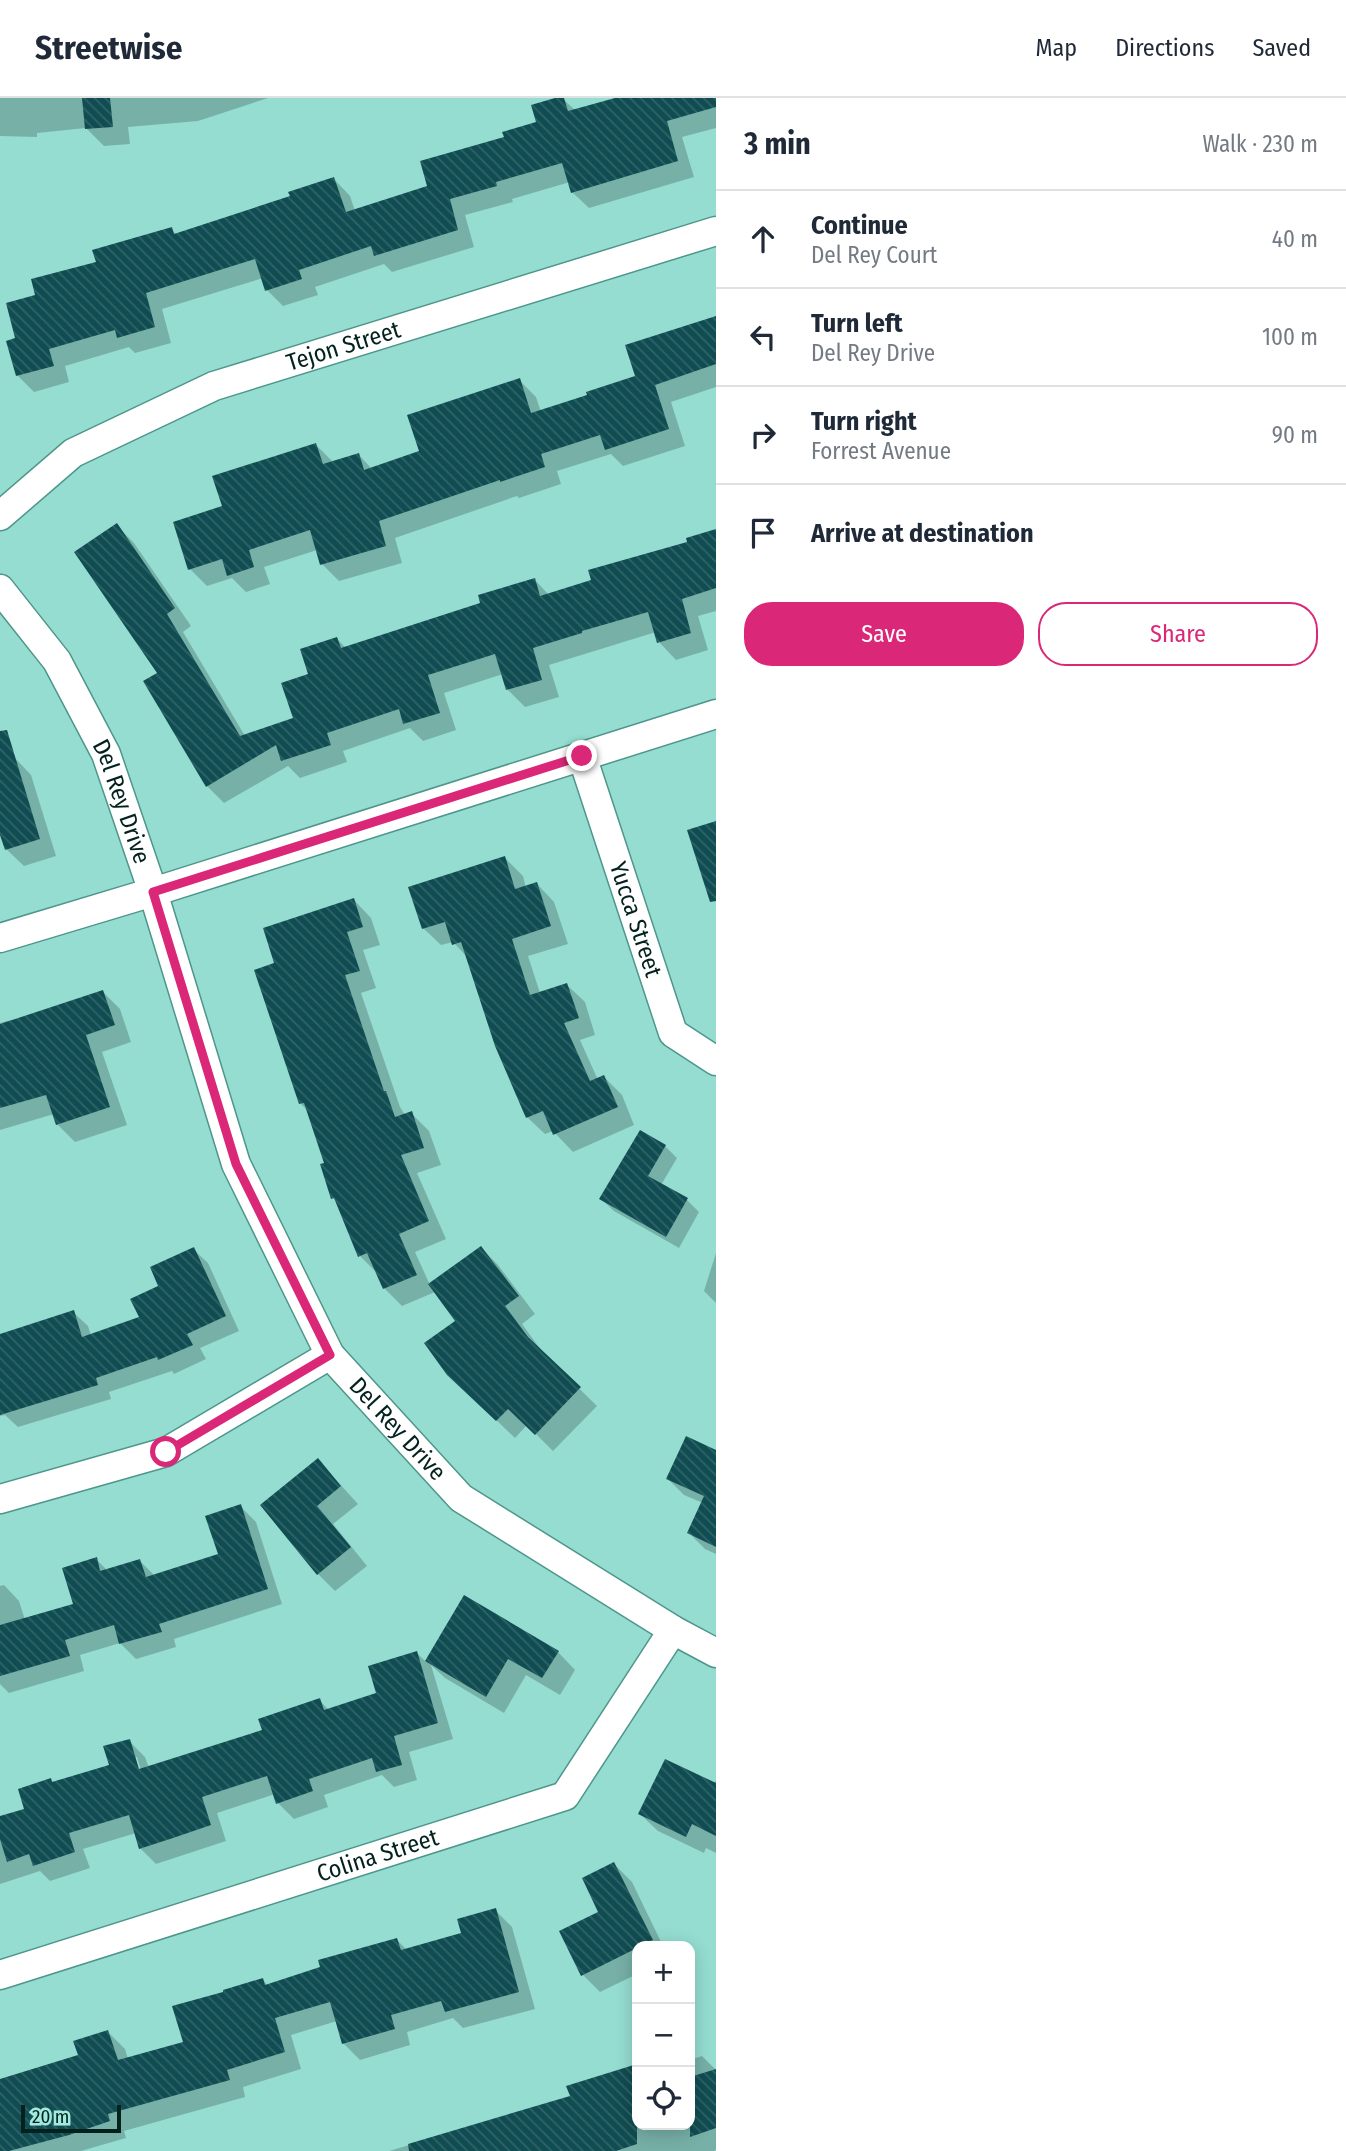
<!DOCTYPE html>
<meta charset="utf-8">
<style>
body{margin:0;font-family:"Fira Sans Condensed",sans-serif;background:#f2f2f3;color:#1f2937}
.controls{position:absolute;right:21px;bottom:21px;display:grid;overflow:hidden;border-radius:14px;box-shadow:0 4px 18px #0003}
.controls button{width:63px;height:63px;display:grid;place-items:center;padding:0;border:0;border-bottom:2px solid #e0e1e3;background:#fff;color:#1f2937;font:35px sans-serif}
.scale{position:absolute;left:21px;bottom:18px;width:100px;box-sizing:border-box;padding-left:7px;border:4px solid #03221e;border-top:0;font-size:19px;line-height:24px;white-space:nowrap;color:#03221e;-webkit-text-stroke:5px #a2eade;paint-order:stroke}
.stop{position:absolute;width:21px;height:21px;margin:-16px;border:5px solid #db2777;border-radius:50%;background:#fff}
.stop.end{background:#db2777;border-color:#fff;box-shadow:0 2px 7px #0008}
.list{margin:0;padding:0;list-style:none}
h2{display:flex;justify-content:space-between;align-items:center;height:91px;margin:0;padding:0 28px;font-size:30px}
h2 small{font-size:23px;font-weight:400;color:#747a83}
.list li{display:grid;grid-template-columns:46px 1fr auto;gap:21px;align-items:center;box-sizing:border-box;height:98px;padding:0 28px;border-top:2px solid #e0e1e3}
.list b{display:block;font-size:26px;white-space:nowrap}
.list p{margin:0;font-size:23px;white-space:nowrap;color:#747a83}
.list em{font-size:23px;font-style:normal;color:#747a83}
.actions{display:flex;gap:14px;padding:21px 28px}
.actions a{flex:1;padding:16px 0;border:2px solid #db2777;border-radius:28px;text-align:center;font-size:24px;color:#db2777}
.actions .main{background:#db2777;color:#fff}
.icon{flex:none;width:38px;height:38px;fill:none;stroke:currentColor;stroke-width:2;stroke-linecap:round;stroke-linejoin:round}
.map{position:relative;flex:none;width:716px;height:2053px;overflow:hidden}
header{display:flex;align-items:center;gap:42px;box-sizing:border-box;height:98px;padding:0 35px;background:#fff;border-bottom:2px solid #e0e1e3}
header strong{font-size:33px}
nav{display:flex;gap:38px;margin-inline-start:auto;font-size:24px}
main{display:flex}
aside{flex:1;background:#fff}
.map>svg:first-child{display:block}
</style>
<header>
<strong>Streetwise</strong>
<nav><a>Map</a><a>Directions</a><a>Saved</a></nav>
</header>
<main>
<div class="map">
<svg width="716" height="2053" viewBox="0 0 716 2053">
<defs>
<pattern id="building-back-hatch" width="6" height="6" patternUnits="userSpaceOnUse" patternTransform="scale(1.75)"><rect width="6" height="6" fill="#104d52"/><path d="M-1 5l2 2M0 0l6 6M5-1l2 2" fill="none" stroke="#316367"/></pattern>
</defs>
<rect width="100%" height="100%" fill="#95ddd1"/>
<g fill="#0003" fill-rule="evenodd">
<polygon points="0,0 268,0 198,23 128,29 130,46 104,48 86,30 37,35 37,39 0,38"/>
<polygon points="562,0 576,13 621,0 716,0 716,30 682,39 694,79 589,110 572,94 570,84 512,101 513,104 465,117 474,149 392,174 384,166 315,189 318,197 283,208 267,192 263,180 162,211 171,245 135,255 129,249 65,268 69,284 34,294 17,277 17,241 37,198 98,165 171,131 177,137 292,99 334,81 350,98 355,113 429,89 506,41 539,26"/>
<polygon points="716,219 716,289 671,304 685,348 623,368 611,356 557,373 561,386 519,400 517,398 395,440 402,465 339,483 322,466 317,452 264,469 270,486 246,494 232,480 207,488 190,471 224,409 316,347 334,365 359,357 372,371 421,354 519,282 536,299 541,314 638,279"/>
<polygon points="116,427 134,445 191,528 183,534 245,638 295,621 311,577 337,541 346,550 483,507 535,482 549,497 593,484 716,432 716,513 698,518 708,552 676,562 659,544 656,534 549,567 559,599 525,609 507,591 503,576 444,595 456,632 423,643 410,630 343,653 347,664 300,680 288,668 224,705 207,688 159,575"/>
<polygon points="14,659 31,677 56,758 24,768 6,751 0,735 0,663"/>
<polygon points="505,760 523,778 526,790 537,786 554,804 568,846 528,858 540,895 567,887 585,904 595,937 580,942 598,982 604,979 622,997 634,1027 573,1054 553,1033 545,1036 527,1019 469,861 453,844 441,847 423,830"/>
<polygon points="354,802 371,820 380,847 363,852 376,890 361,895 400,1009 405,1017 411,1015 429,1033 441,1067 417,1075 446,1141 415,1154 430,1187 481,1150 498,1167 535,1216 522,1226 544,1256 597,1308 553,1353 527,1327 515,1340 467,1294 457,1223 435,1194 402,1208 384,1190 377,1175 360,1158 337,1104 333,1100 326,1066 308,1013 301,1006 277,866"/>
<polygon points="103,894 120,911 131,944 102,954 127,1027 75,1044 57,1026 54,1016 0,1032 0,925 11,922 13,924"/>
<polygon points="665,1048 677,1060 661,1087 687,1102 699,1114 679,1150 614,1113 601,1101"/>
<polygon points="193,1151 208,1165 239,1233 200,1250 206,1261 174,1276 172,1273 109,1294 111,1301 18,1329 5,1317 0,1318 0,1238 73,1214 88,1228 91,1238 141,1220 161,1189"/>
<polygon points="716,1155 716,1205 704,1193"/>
<polygon points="716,1353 716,1456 705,1451 689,1435 703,1405 684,1397 668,1381"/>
<polygon points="318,1362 358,1406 333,1426 367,1468 335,1493 318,1476 262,1408"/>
<polygon points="240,1408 256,1424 282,1506 174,1541 176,1549 136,1561 120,1545 80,1557 84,1573 9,1595 0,1586 0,1488 4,1487 19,1503 25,1522 75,1507 96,1461 107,1472 140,1463 155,1478 220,1457"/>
<path d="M464 1500 558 1554 575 1572 560 1597 526 1577 504 1615 445 1580 431 1567 453 1641 409 1654 417 1682 394 1689 382 1677 324 1697 328 1709 294 1721 278 1705 275 1696 217 1715 226 1743 156 1766 140 1750 136 1735 83 1751 90 1770 50 1783 40 1773 0 1786V1720L26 1712 51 1682 54 1685 111 1669 129 1643 145 1659 149 1670 264 1633 319 1602 329 1612 378 1597 417 1555 426 1564ZM133 1659H137L143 1679 140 1680Z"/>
<polygon points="716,1682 716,1755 706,1750 704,1755 658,1733 640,1716 714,1686"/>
<polygon points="614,1766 632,1784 663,1848 637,1848 637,1876 600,1894 583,1877"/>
<polygon points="495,1812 512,1829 535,1911 463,1930 453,1920 407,1934 410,1947 360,1962 343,1945 337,1923 291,1937 301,1971 243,1989 245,1999 124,2033 126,2040 81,2053 0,2053 0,1982 80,1958 108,1934 125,1951 128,1961 185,1945 263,1882 268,1888 397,1842 407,1852 463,1837"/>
<polygon points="702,1958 716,1972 716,2052 714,2053 389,2053 572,1999 634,1968 637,1972 637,2027 690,2027 690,1962"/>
</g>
<g fill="url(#building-back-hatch)">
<polygon points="82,0 110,0 113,29 85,31"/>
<polygon points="555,0 564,0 568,13 615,0 716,0 716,9 667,23 678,63 571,95 562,65 496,84 497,88 450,101 458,132 374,158 371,148 299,172 302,181 265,193 255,161 146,195 155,229 117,240 115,232 49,251 54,268 16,278 6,243 15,240 6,205 35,197 31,181 96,164 92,152 172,129 174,136 290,98 288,94 334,79 346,114 427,88 420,63 504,39 502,34 536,24 531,7"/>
<polygon points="716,218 716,266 655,287 669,331 605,352 600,337 541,356 545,369 500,384 500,382 379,423 386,448 320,467 310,432 249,452 254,469 227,478 222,461 188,472 173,424 222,408 212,378 316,345 323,366 359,355 364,372 419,353 407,317 520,280 531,315 587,297 586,294 635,278 625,247"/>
<polygon points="117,425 175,510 167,516 240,638 293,620 281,585 308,576 300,551 337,539 341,550 480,505 478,497 535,480 540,498 591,482 588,472 687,444 686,440 716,431 716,490 682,501 691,535 657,545 648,514 582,533 582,535 533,550 542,582 506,592 495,556 428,577 440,615 403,626 399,611 327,635 331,647 281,663 276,647 206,689 143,583 157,575 74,454"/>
<polygon points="7,632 40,741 5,752 0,737 0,633"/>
<polygon points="716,723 716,803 710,804 687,732"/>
<polygon points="505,758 515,791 537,784 551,828 512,841 530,897 567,885 579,920 564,925 590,983 604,977 618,1009 553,1037 543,1013 526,1020 495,948 461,844 452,847 445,824 422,831 408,789"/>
<polygon points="354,800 363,829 347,834 360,873 345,877 384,993 386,993 395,1019 412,1013 424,1050 401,1057 429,1123 399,1136 417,1177 383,1191 367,1155 358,1159 334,1100 331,1101 320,1066 324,1065 304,1005 299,1006 254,872 274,865 263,830"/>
<polygon points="103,892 115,927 86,937 110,1009 56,1027 46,997 0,1010 0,926"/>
<polygon points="640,1032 666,1047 648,1078 688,1100 666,1139 599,1101"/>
<polygon points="481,1148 519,1198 505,1208 528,1239 581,1289 535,1337 508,1311 496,1323 447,1277 424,1245 455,1223 428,1186"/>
<polygon points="194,1149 226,1218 187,1236 193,1247 158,1262 157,1259 96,1280 98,1287 0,1317 0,1236 74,1212 82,1239 139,1219 130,1201 158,1188 150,1169"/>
<polygon points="686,1338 716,1352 716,1449 687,1435 704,1398 666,1381"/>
<polygon points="318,1360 341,1388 317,1408 351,1449 317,1477 260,1407"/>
<polygon points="241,1406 268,1491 159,1526 162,1534 119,1546 114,1527 65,1542 70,1558 0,1578 0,1527 73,1506 62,1470 97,1459 100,1473 140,1461 146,1479 218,1456 205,1418"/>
<polygon points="464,1497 559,1553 542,1580 508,1561 486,1599 425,1563"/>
<polygon points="417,1553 438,1625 394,1638 402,1667 376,1674 372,1660 309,1681 313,1693 276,1706 267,1678 202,1699 211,1727 173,1740 139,1751 129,1717 69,1735 75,1754 33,1768 29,1756 7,1764 0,1741 0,1718 24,1711 18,1691 51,1680 52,1684 109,1667 103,1648 130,1641 139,1671 262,1632 258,1621 320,1600 324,1612 376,1595 368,1568"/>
<polygon points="665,1661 716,1685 716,1738 692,1726 686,1739 638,1716"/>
<polygon points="614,1764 653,1842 637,1848 637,1850 581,1878 559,1833 598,1814 582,1780"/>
<polygon points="496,1810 519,1894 445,1914 441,1903 391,1917 395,1931 342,1946 330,1904 275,1920 285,1954 227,1972 230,1982 108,2016 110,2023 69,2037 9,2053 0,2053 0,1981 78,1957 73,1943 108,1932 118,1962 183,1944 172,1908 223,1894 223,1892 263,1880 265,1887 320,1869 318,1862 397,1840 401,1852 461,1835 457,1821"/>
<polygon points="637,1966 637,2046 616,2053 409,2053 408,2046 570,1998 566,1988"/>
<polygon points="716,1971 716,2030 690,2039 690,1979"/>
</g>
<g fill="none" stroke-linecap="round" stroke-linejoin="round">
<defs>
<g id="minor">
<path id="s1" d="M0 418 73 355 214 288 716 133"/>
<path id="s2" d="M0 491 57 563 106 656 153 794 236 1066 330 1257 461 1400 673 1532 716 1555"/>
<path id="s3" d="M582 658 673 935 716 963"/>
<polyline points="0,840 153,794 716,616"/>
<polyline points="0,1401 166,1354 330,1257"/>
<path id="s4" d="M0 1877 565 1698 673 1532"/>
</g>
</defs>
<use href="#minor" stroke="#4e968b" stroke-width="31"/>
<use href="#minor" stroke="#fff" stroke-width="28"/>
</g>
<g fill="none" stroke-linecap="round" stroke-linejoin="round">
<polyline stroke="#db2777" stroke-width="9" points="166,1354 330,1257 236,1066 153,794 582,658"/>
</g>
<g text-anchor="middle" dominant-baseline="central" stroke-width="7" stroke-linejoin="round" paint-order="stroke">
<g font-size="24" fill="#03221e" stroke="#a2eade">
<text stroke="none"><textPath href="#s1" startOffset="388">Tejon Street</textPath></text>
<text stroke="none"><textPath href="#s2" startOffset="247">Del Rey Drive</textPath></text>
<text stroke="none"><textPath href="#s3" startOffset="172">Yucca Street</textPath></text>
<text stroke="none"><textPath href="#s2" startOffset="940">Del Rey Drive</textPath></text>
<text stroke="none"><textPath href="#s4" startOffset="396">Colina Street</textPath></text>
</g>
</g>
</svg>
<div class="controls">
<button>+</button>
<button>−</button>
<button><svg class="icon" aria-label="locate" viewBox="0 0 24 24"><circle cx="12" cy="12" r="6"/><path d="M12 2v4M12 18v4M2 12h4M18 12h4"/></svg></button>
</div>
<div class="scale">20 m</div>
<div class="stop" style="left:166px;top:1354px"></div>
<div class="stop end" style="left:582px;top:658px"></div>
</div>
<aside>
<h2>3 min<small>Walk · 230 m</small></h2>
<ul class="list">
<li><svg class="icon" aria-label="ahead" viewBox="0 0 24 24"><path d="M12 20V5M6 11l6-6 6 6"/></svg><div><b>Continue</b><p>Del Rey Court</p></div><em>40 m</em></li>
<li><svg class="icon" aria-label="left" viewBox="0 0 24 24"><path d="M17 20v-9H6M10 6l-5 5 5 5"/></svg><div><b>Turn left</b><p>Del Rey Drive</p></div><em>100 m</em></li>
<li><svg class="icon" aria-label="right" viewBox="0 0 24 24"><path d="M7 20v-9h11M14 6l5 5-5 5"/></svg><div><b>Turn right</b><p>Forrest Avenue</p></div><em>90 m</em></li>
<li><svg class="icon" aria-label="arrive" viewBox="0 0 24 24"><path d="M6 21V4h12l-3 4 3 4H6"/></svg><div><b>Arrive at destination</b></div></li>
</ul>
<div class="actions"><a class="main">Save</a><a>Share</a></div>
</aside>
</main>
